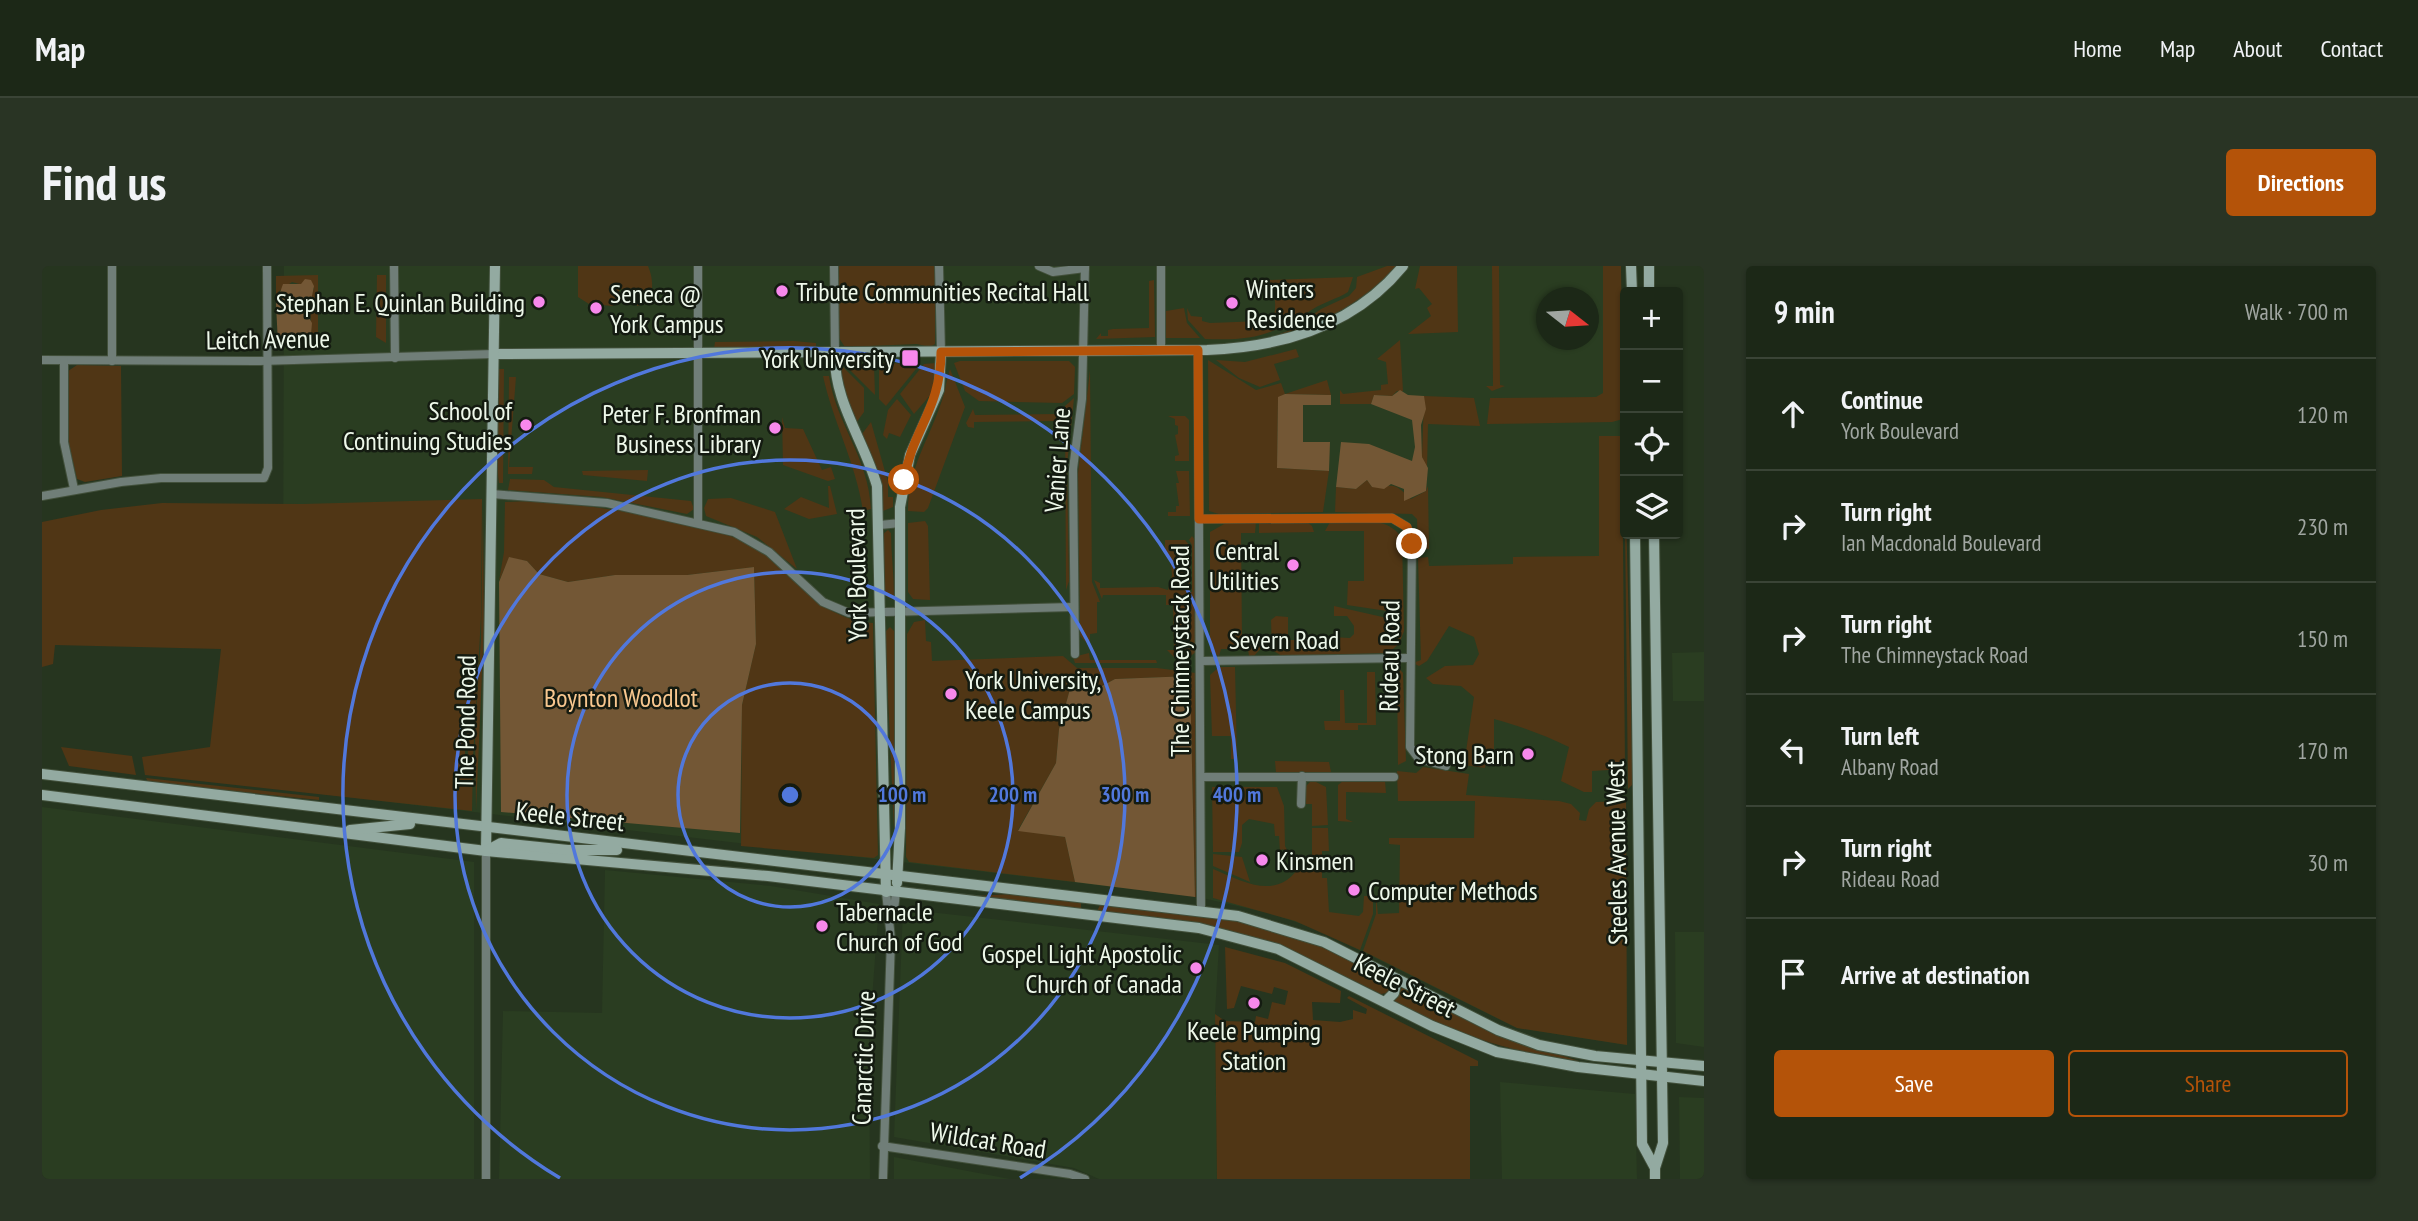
<!DOCTYPE html>
<meta charset="utf-8">
<style>
body{margin:0;font-family:"PT Sans Narrow",sans-serif;background:#293424;color:#f1f3f6}
.controls{position:absolute;right:21px;top:21px;display:grid;overflow:hidden;border-radius:7px;box-shadow:0 2px 5px #0004}
.controls button{width:63px;height:63px;display:grid;place-items:center;padding:0;border:0;border-bottom:2px solid #3a4436;background:#1c2817;color:#f1f3f6;font:35px sans-serif}
.compass{position:absolute;left:1494px;top:21px;width:63px;height:63px;border-radius:50%;background:#1c2817;box-shadow:0 2px 5px #0004;rotate:107deg}
.stop{position:absolute;width:21px;height:21px;margin:-16px;border:5px solid #b45309;border-radius:50%;background:#fff}
.stop.end{background:#b45309;border-color:#fff;box-shadow:0 2px 7px #0008}
.list{margin:0;padding:0;list-style:none}
h2{display:flex;justify-content:space-between;align-items:center;height:91px;margin:0;padding:0 28px;font-size:30px}
h2 small{font-size:23px;font-weight:400;color:#a0a6a1}
.list li{display:grid;grid-template-columns:46px 1fr auto;gap:21px;align-items:center;box-sizing:border-box;height:112px;padding:0 28px;border-top:2px solid #3a4436}
.list b{display:block;font-size:26px;white-space:nowrap}
.list p{margin:0;font-size:23px;white-space:nowrap;color:#a0a6a1}
.list em{font-size:23px;font-style:normal;color:#a0a6a1}
.actions{display:flex;gap:14px;padding:21px 28px}
.actions a{flex:1;padding:16px 0;border:2px solid #b45309;border-radius:7px;text-align:center;font-size:24px;color:#b45309}
.actions .main{background:#b45309;color:#fff}
.icon{flex:none;width:38px;height:38px;fill:none;stroke:currentColor;stroke-width:2;stroke-linecap:round;stroke-linejoin:round}
.map{position:relative;flex:none;width:1662px;height:913px;overflow:hidden;border-radius:7px}
header{display:flex;align-items:center;gap:42px;box-sizing:border-box;height:98px;padding:0 35px;background:#1c2817;border-bottom:2px solid #3a4436}
header strong{font-size:33px}
nav{display:flex;gap:38px;margin-inline-start:auto;font-size:24px}
.intro{display:flex;align-items:center;justify-content:space-between;box-sizing:border-box;height:168px;padding:0 42px}
h1{margin:0;font-size:49px}
.button{padding:18px 32px;border-radius:7px;background:#b45309;color:#fff;font-size:24px;font-weight:700}
main{display:flex;gap:42px;padding:0 42px}
aside{flex:1;background:#1c2817;border-radius:7px;box-shadow:0 2px 5px #0004}
.map>svg:first-child{display:block}
</style>
<header>
<strong>Map</strong>
<nav><a>Home</a><a>Map</a><a>About</a><a>Contact</a></nav>
</header>
<div class="intro"><h1>Find us</h1><a class="button">Directions</a></div>
<main>
<div class="map">
<svg width="1662" height="913" viewBox="0 0 1662 913">
<rect width="100%" height="100%" fill="#26351f"/>
<g fill="#2a3d21" fill-rule="evenodd">
<path d="M242 0H1579L1585 779 1475 762 1274 663 1230 648 1156 631 228 522 241 334ZM1504 32H1546V74H1504Z"/>
<polygon points="1662,386 1662,435 1631,435 1630,387"/>
<polygon points="0,541 432,596 432,913 0,913"/>
<polygon points="563,604 729,620 837,638 827,775 828,913 457,913 461,745 560,747"/>
<polygon points="861,643 1177,679 1173,748 1175,913 1057,913 1032,902 852,871"/>
<polygon points="1633,666 1662,666 1662,781 1634,777"/>
<polygon points="1458,816 1593,828 1595,913 1460,913"/>
<polygon points="1637,831 1662,832 1662,913 1638,913"/>
<polygon points="852,891 968,913 852,913"/>
</g>
<g fill="#503615">
<path d="M536 0H606C612 14 614 36 595 40V26L578 23 571 40 547 38 536 31Z"/>
<polygon points="797,0 893,0 893,78 888,81 875,78 803,81 797,72"/>
<path d="M1345 0H1355C1303 53 1253 70 1180 79L1226 72 1249 64 1279 43 1307 30 1314 22 1315 11Z"/>
<polygon points="1378,0 1415,0 1416,66 1366,68 1389,50 1385,42 1390,38 1377,22 1373,23"/>
<polygon points="1450,0 1457,0 1458,119 1463,120 1450,125 1444,120 1451,120"/>
<polygon points="1561,0 1579,0 1581,153 1570,156 1445,158 1448,132 1554,131 1561,127"/>
<path d="M276 9V72H283V82L265 83C275 72 263 41 272 22L250 16 236 26 234 38V10Z"/>
<polygon points="335,9 344,9 344,77 334,71"/>
<path d="M1311 11 1306 26C1295 33 1282 36 1271 43 1230 69 1213 75 1163 73L1146 54 1145 42 1149 50 1160 51V55L1168 57 1220 55V50H1232C1235 35 1232 24 1226 14Z"/>
<polygon points="1112,14 1113,71 1054,73 1059,67 1059,70 1066,70 1066,64 1071,63 1107,62 1107,15"/>
<polygon points="1142,42 1145,57 1158,72 1124,72 1124,45"/>
<polygon points="1358,74 1361,125 1355,125 1350,130 1332,129 1329,138 1298,138 1298,124 1301,128 1339,124 1339,119 1346,118 1344,96 1335,93"/>
<polygon points="752,75 774,77 774,82 672,83 673,76"/>
<polygon points="1254,83 1257,91 1232,98 1238,114 1218,121 1197,112 1174,94 1203,96"/>
<polygon points="1166,94 1214,124 1239,117 1243,128 1285,114 1289,129 1243,128 1236,132 1235,202 1287,205 1281,246 1177,248 1167,245"/>
<polygon points="918,95 1027,95 1033,101 1032,128 1020,137 937,135 923,125 912,97"/>
<polygon points="841,97 878,98 844,140 837,133 837,101"/>
<polygon points="894,97 890,127 872,148 858,128 882,98"/>
<polygon points="798,98 822,122 822,146 814,157 801,125"/>
<polygon points="808,98 832,99 833,129 805,101"/>
<polygon points="35,99 79,100 80,210 43,216 35,213 26,174 26,105"/>
<polygon points="457,103 462,103 461,217 457,217 454,192"/>
<path d="M908 103 923 141 886 242 882 246 866 245C866 204 885 177 898 140 903 128 904 115 908 103Z"/>
<polygon points="1048,104 1050,316 1058,336 1055,336 1055,367 1048,368 1048,375 1044,376 1038,370 1036,207"/>
<path d="M781 110H787C795 160 826 190 829 243L821 245C814 197 791 156 781 110Z"/>
<polygon points="467,111 474,111 467,201 491,201 490,208 466,208"/>
<polygon points="1382,130 1432,132 1438,160 1386,158 1385,204 1380,191"/>
<polygon points="1032,132 1025,199 1027,315 1024,324 1023,140"/>
<polygon points="855,133 869,149 858,171 847,167 845,173 841,169 846,144"/>
<polygon points="931,143 933,149 1015,148 1015,155 932,156 932,162 926,161 924,157"/>
<polygon points="1126,150 1143,150 1147,154 1147,195 1133,195 1133,190 1137,189 1133,169 1136,168 1136,160 1133,159 1133,153"/>
<polygon points="740,151 743,162 761,163 780,204 789,201 793,213 786,215 741,199"/>
<polygon points="829,156 846,216 846,231 851,231 851,241 841,245 837,209 820,168"/>
<path d="M1557 170H1580L1583 503 1550 505V526H1542L1519 515 1527 481C1502 469 1478 460 1452 453V485L1446 484 1443 502 1422 499 1432 431 1419 420 1391 418 1384 412 1403 400 1431 399 1437 388 1432 371 1407 360 1385 395 1377 400 1371 397 1379 394 1376 292 1386 291 1387 300 1471 298V291L1557 290Z"/>
<polygon points="1582,170 1591,518 1586,523"/>
<polygon points="606,204 605,215 541,209 540,205"/>
<polygon points="1134,205 1147,205 1148,250 1126,250 1126,246 1134,246 1134,240 1137,240 1134,217 1137,217"/>
<polygon points="468,213 502,214 512,221 649,235 652,243 645,248 560,231 466,224"/>
<path d="M1325 214 1330 221C1354 220 1351 216 1369 233L1384 225 1386 220 1387 283 1376 282 1375 253 1370 248 1293 246 1294 221 1314 223Z"/>
<polygon points="786,220 788,220 795,248 767,253 742,243 759,231 787,242"/>
<polygon points="689,232 733,246 755,303 715,271 664,250 662,242 666,233"/>
<polygon points="440,233 439,351 431,492 426,490 426,479 413,479 423,482 423,490 414,490 414,497 431,497 430,545 103,509 100,491 168,481 179,383 13,379 11,398 0,401 0,256 59,244 120,237 261,238"/>
<path d="M487 235C542 238 594 246 647 259 668 264 689 268 709 279 758 306 768 351 831 357L836 589 832 592 699 580 700 439 714 378 712 301 645 309H573L526 316 497 308 485 295 467 292 457 315 462 286 463 236Z"/>
<polygon points="441,238 442,361 434,545 433,461 439,373"/>
<polygon points="883,255 886,260 888,334 871,333 866,326 866,257"/>
<polygon points="1264,255 1270,260 1272,266 1217,267 1217,256"/>
<polygon points="1214,256 1213,267 1199,267 1200,374 1222,374 1221,380 1212,390 1207,390 1206,383 1179,383 1177,390 1168,386 1168,266 1184,257"/>
<path d="M1288 256C1314 256 1344 248 1360 272L1362 365 1357 378 1346 387 1240 390 1230 384 1229 354 1234 350 1246 351V374H1276L1277 382H1288V371L1308 372 1312 368V360L1305 350H1292V340L1345 352V345L1305 339 1306 315H1322V265H1283Z"/>
<path d="M846 264 849 267C849 288 852 308 852 329L847 332 843 329 841 268Z"/>
<polygon points="1150,270 1153,274 1154,386 1147,391 1132,391 1125,384 1132,384 1131,339 1124,339 1124,329 1061,329 1060,333 1052,314 1058,317 1058,322 1116,321 1126,324 1130,309 1128,290 1123,287 1123,274 1143,274 1148,280 1148,326 1150,326 1150,279 1147,274"/>
<polygon points="883,354 884,375 889,376 890,395 1021,390 1035,402 1115,402 1154,407 1156,631 1153,631 1148,410 1073,413 1058,421 1028,423 1017,463 1014,497 976,564 1023,571 1033,616 867,596 864,591 865,368 872,356"/>
<polygon points="848,361 853,366 853,585 843,366"/>
<polygon points="1047,387 1048,394 1114,394 1115,397 1033,397 1031,391"/>
<polygon points="1355,400 1361,407 1364,495 1356,499"/>
<polygon points="1177,401 1193,401 1195,493 1189,493 1189,470 1170,470 1168,409"/>
<polygon points="1325,406 1333,406 1334,459 1316,459 1316,464 1283,464 1282,455 1298,455 1298,424 1302,424 1303,457 1325,457"/>
<polygon points="19,481 90,490 94,509 27,500"/>
<polygon points="1233,495 1287,496 1289,506 1234,507"/>
<polygon points="1381,501 1427,508 1424,529 1517,535 1529,538 1538,547 1537,554 1544,555 1547,543 1554,536 1584,535 1585,779 1475,762 1321,685 1334,648 1334,630 1336,648 1357,647 1358,579 1347,578 1347,572 1432,572 1433,535 1356,535 1355,505 1374,507"/>
<polygon points="104,512 277,531 277,534 106,516"/>
<polygon points="1270,514 1284,521 1286,559 1270,560 1270,538 1263,538 1263,521"/>
<polygon points="1301,515 1343,515 1344,527 1304,526 1304,553 1311,556 1296,555 1296,519"/>
<polygon points="1170,521 1235,521 1242,540 1243,580 1246,586 1240,583 1238,586 1237,570 1233,570 1232,558 1207,553 1200,559 1200,577 1197,586 1171,586"/>
<path d="M1270 562H1286L1287 585H1280V612H1285L1287 646 1317 650 1321 646 1322 630H1331V648L1318 684 1253 655 1171 632V603C1202 616 1238 637 1260 596L1270 595Z"/>
<polygon points="1171,588 1200,591 1208,616 1171,600"/>
<polygon points="969,628 1039,635 1039,644 933,630"/>
<polygon points="1058,639 1187,653 1278,679 1347,714 1349,721 1345,727 1339,728 1247,683 1055,645"/>
<polygon points="1183,681 1243,697 1299,725 1298,737 1270,736 1271,754 1298,756 1311,753 1311,744 1324,748 1325,743 1305,732 1307,730 1436,795 1436,800 1428,800 1428,913 1175,913 1173,748 1183,755 1213,756 1214,750 1226,753 1230,736 1243,739 1246,725 1232,721 1230,728 1199,720 1192,742 1185,743"/>
<path d="M1360 721 1455 769 1537 795C1462 785 1420 770 1352 736Z"/>
</g>
<g fill="#735735">
<polygon points="263,13 269,14 272,20 266,50 270,57 268,81 259,83 247,73 236,78 234,38 241,18 259,18"/>
<polygon points="1358,124 1366,129 1382,130 1384,143 1379,159 1380,191 1386,202 1384,225 1362,235 1362,223 1349,218 1342,223 1330,221 1325,214 1314,223 1294,221 1299,176 1327,178 1370,195 1373,181 1370,154 1329,138 1332,129 1350,130"/>
<polygon points="1243,128 1289,129 1289,139 1261,139 1261,176 1288,176 1287,205 1235,202 1236,131"/>
<polygon points="467,291 485,295 497,308 526,316 573,309 645,309 712,301 714,378 700,439 698,567 459,546 457,316"/>
<polygon points="1148,410 1153,631 1033,616 1023,571 976,565 1014,497 1017,463 1028,423 1058,421 1073,413"/>
</g>
<g fill="none" stroke-linecap="round" stroke-linejoin="round">
<defs>
<g id="street">
<polyline points="352,0 353,92"/>
<polyline points="792,0 793,87"/>
<polyline points="897,0 899,86"/>
<polyline points="997,0 1011,6 1043,2"/>
<polyline points="1119,0 1119,83"/>
<polyline points="1156,84 1159,644"/>
<polyline points="0,94 218,95 452,88"/>
<polyline points="22,95 22,176 32,223"/>
<polyline points="70,95 70,0"/>
<polyline points="450,228 565,237 692,266 727,286 781,336 807,347 1031,341"/>
<polyline points="0,230 79,216 119,212 222,212 226,202 225,0"/>
<polyline points="1157,253 1350,252 1365,261 1370,276 1368,481 1377,493 1404,500"/>
<polyline points="656,256 656,0"/>
<polyline points="838,259 858,257"/>
<polyline points="1033,388 1031,203 1040,133 1043,0"/>
<polyline points="1159,395 1367,392"/>
<polyline points="1159,511 1352,511"/>
<polyline points="1259,538 1260,510"/>
<polyline points="444,585 444,913"/>
<polyline points="851,653 854,626"/>
<polyline points="840,880 1028,908 1043,913"/>
<polyline points="841,913 849,673 844,626"/>
</g>
<g id="secondary">
<polyline points="1589,0 1590,26"/>
<polyline points="1607,0 1607,26"/>
<path d="M793 87C791 135 822 174 835 220L844 626"/>
<path d="M452 88 1165 84C1240 81 1312 60 1361 0"/>
<polyline points="1593,268 1600,878 1613,902"/>
<polyline points="1612,268 1621,877 1613,902 1613,913"/>
<polyline points="0,508 1196,650 1282,676 1456,764 1497,779 1553,790 1662,800"/>
<polyline points="0,529 444,585 726,610 1157,662 1236,683 1390,760 1455,786 1536,801 1662,815"/>
<polyline points="308,564 368,558"/>
<polyline points="444,585 453,0"/>
<polyline points="444,585 459,577 526,584 575,584"/>
<polyline points="855,617 858,562 858,241 868,189 897,124 899,86"/>
<polyline points="1343,736 1352,727 1355,713"/>
</g>
</defs>
<use href="#street" stroke="#42503b" stroke-width="10"/>
<use href="#secondary" stroke="#42503b" stroke-width="12"/>
<use href="#street" stroke="#707e78" stroke-width="8"/>
<use href="#secondary" stroke="#93aaa1" stroke-width="10"/>
</g>
<g fill="none" stroke-linecap="round" stroke-linejoin="round">
<path stroke="#b45309" stroke-width="9" d="M862 214C870 164 899 143 899 86L1156 84 1157 253 1350 252 1365 261 1370 278"/>
</g>
<g fill="none" stroke="#5178dc" stroke-width="3.5">
<circle cx="748" cy="529" r="112"/>
<circle cx="748" cy="529" r="223"/>
<circle cx="748" cy="529" r="335"/>
<path d="M518 912A447 447 0 1 1 978 912"/>
</g>
<g fill="#f788ec" stroke="#141b11" stroke-width="2.5">
<circle cx="740" cy="25" r="7"/>
<circle cx="497" cy="36" r="7"/>
<circle cx="1190" cy="37" r="7"/>
<circle cx="554" cy="42" r="7"/>
<rect x="859" y="83" width="18" height="18" rx="3.5"/>
<circle cx="484" cy="159" r="7"/>
<circle cx="733" cy="162" r="7"/>
<circle cx="1251" cy="299" r="7"/>
<circle cx="909" cy="428" r="7"/>
<circle cx="1486" cy="488" r="7"/>
<circle cx="1220" cy="594" r="7"/>
<circle cx="1312" cy="624" r="7"/>
<circle cx="780" cy="660" r="7"/>
<circle cx="1154" cy="702" r="7"/>
<circle cx="1212" cy="737" r="7"/>
</g>
<g text-anchor="middle" dominant-baseline="central" stroke-width="5" stroke-linejoin="round" paint-order="stroke">
<g font-size="26" fill="#eef8ea" stroke="#141b11" text-anchor="start">
<text x="1204" y="22">Winters<tspan x="1204" dy="30">Residence</tspan></text>
<text x="754" y="25">Tribute Communities Recital Hall</text>
<text x="568" y="27">Seneca @<tspan x="568" dy="30">York Campus</tspan></text>
<text x="483" y="36" text-anchor="end">Stephan E. Quinlan Building</text>
<text x="852" y="92" text-anchor="end">York University</text>
<text x="470" y="144" text-anchor="end">School of<tspan x="470" dy="30">Continuing Studies</tspan></text>
<text x="719" y="147" text-anchor="end">Peter F. Bronfman<tspan x="719" dy="30">Business Library</tspan></text>
<text x="1237" y="284" text-anchor="end">Central<tspan x="1237" dy="30">Utilities</tspan></text>
<text x="923" y="413">York University,<tspan x="923" dy="30">Keele Campus</tspan></text>
<text x="1472" y="488" text-anchor="end">Stong Barn</text>
<text x="1234" y="594">Kinsmen</text>
<text x="1326" y="624">Computer Methods</text>
<text x="794" y="645">Tabernacle<tspan x="794" dy="30">Church of God</tspan></text>
<text x="1140" y="687" text-anchor="end">Gospel Light Apostolic<tspan x="1140" dy="30">Church of Canada</tspan></text>
<text x="1212" y="764" text-anchor="middle">Keele Pumping<tspan x="1212" dy="30">Station</tspan></text>
</g>
<g font-size="26" fill="#eef8ea" stroke="#141b11">
<text transform="translate(226 73) rotate(-1)">Leitch Avenue</text>
<text transform="translate(1015 194) rotate(-86)">Vanier Lane</text>
<text transform="translate(814 309) rotate(-91)">York Boulevard</text>
<text x="1242" y="373">Severn Road</text>
<text transform="translate(1137 385) rotate(-90)">The Chimneystack Road</text>
<text transform="translate(1347 390) rotate(-89)">Rideau Road</text>
<text transform="translate(423 456) rotate(-89)">The Pond Road</text>
<text transform="translate(528 550) rotate(6)">Keele Street</text>
<text transform="translate(1574 587) rotate(-91)">Steeles Avenue West</text>
<text transform="translate(1363 719) rotate(27)">Keele Street</text>
<text transform="translate(821 792) rotate(-88)">Canarctic Drive</text>
<text transform="translate(946 874) rotate(9)">Wildcat Road</text>
</g>
<g font-size="26" fill="#f8c78f" stroke="#141b11">
<text x="579" y="431">Boynton Woodlot</text>
</g>
</g>
<circle cx="748" cy="529" r="10" fill="#5178dc" stroke="#141b11" stroke-width="3.5"/>
<g font-size="21" text-anchor="middle" font-weight="bold" fill="#5178dc" stroke="#141b11" stroke-width="5" stroke-linejoin="round" paint-order="stroke">
<text x="860" y="536">100 m</text>
<text x="971" y="536">200 m</text>
<text x="1083" y="536">300 m</text>
<text x="1195" y="536">400 m</text>
</g>
</svg>
<div class="controls">
<button>+</button>
<button>−</button>
<button><svg class="icon" aria-label="locate" viewBox="0 0 24 24"><circle cx="12" cy="12" r="6"/><path d="M12 2v4M12 18v4M2 12h4M18 12h4"/></svg></button>
<button><svg class="icon" aria-label="layers" viewBox="0 0 24 24"><path d="M12 4l9 5-9 5-9-5zM3 14l9 5 9-5"/></svg></button>
</div>
<svg class="compass" viewBox="-18 -18 36 36"><path d="M0-13l5 13h-10z" fill="#e53935"/><path d="M0 13l5-13h-10z" fill="#a0a6a1"/></svg>
<div class="stop" style="left:862px;top:214px"></div>
<div class="stop end" style="left:1370px;top:278px"></div>
</div>
<aside>
<h2>9 min<small>Walk · 700 m</small></h2>
<ul class="list">
<li><svg class="icon" aria-label="ahead" viewBox="0 0 24 24"><path d="M12 20V5M6 11l6-6 6 6"/></svg><div><b>Continue</b><p>York Boulevard</p></div><em>120 m</em></li>
<li><svg class="icon" aria-label="right" viewBox="0 0 24 24"><path d="M7 20v-9h11M14 6l5 5-5 5"/></svg><div><b>Turn right</b><p>Ian Macdonald Boulevard</p></div><em>230 m</em></li>
<li><svg class="icon" aria-label="right" viewBox="0 0 24 24"><path d="M7 20v-9h11M14 6l5 5-5 5"/></svg><div><b>Turn right</b><p>The Chimneystack Road</p></div><em>150 m</em></li>
<li><svg class="icon" aria-label="left" viewBox="0 0 24 24"><path d="M17 20v-9H6M10 6l-5 5 5 5"/></svg><div><b>Turn left</b><p>Albany Road</p></div><em>170 m</em></li>
<li><svg class="icon" aria-label="right" viewBox="0 0 24 24"><path d="M7 20v-9h11M14 6l5 5-5 5"/></svg><div><b>Turn right</b><p>Rideau Road</p></div><em>30 m</em></li>
<li><svg class="icon" aria-label="arrive" viewBox="0 0 24 24"><path d="M6 21V4h12l-3 4 3 4H6"/></svg><div><b>Arrive at destination</b></div></li>
</ul>
<div class="actions"><a class="main">Save</a><a>Share</a></div>
</aside>
</main>
